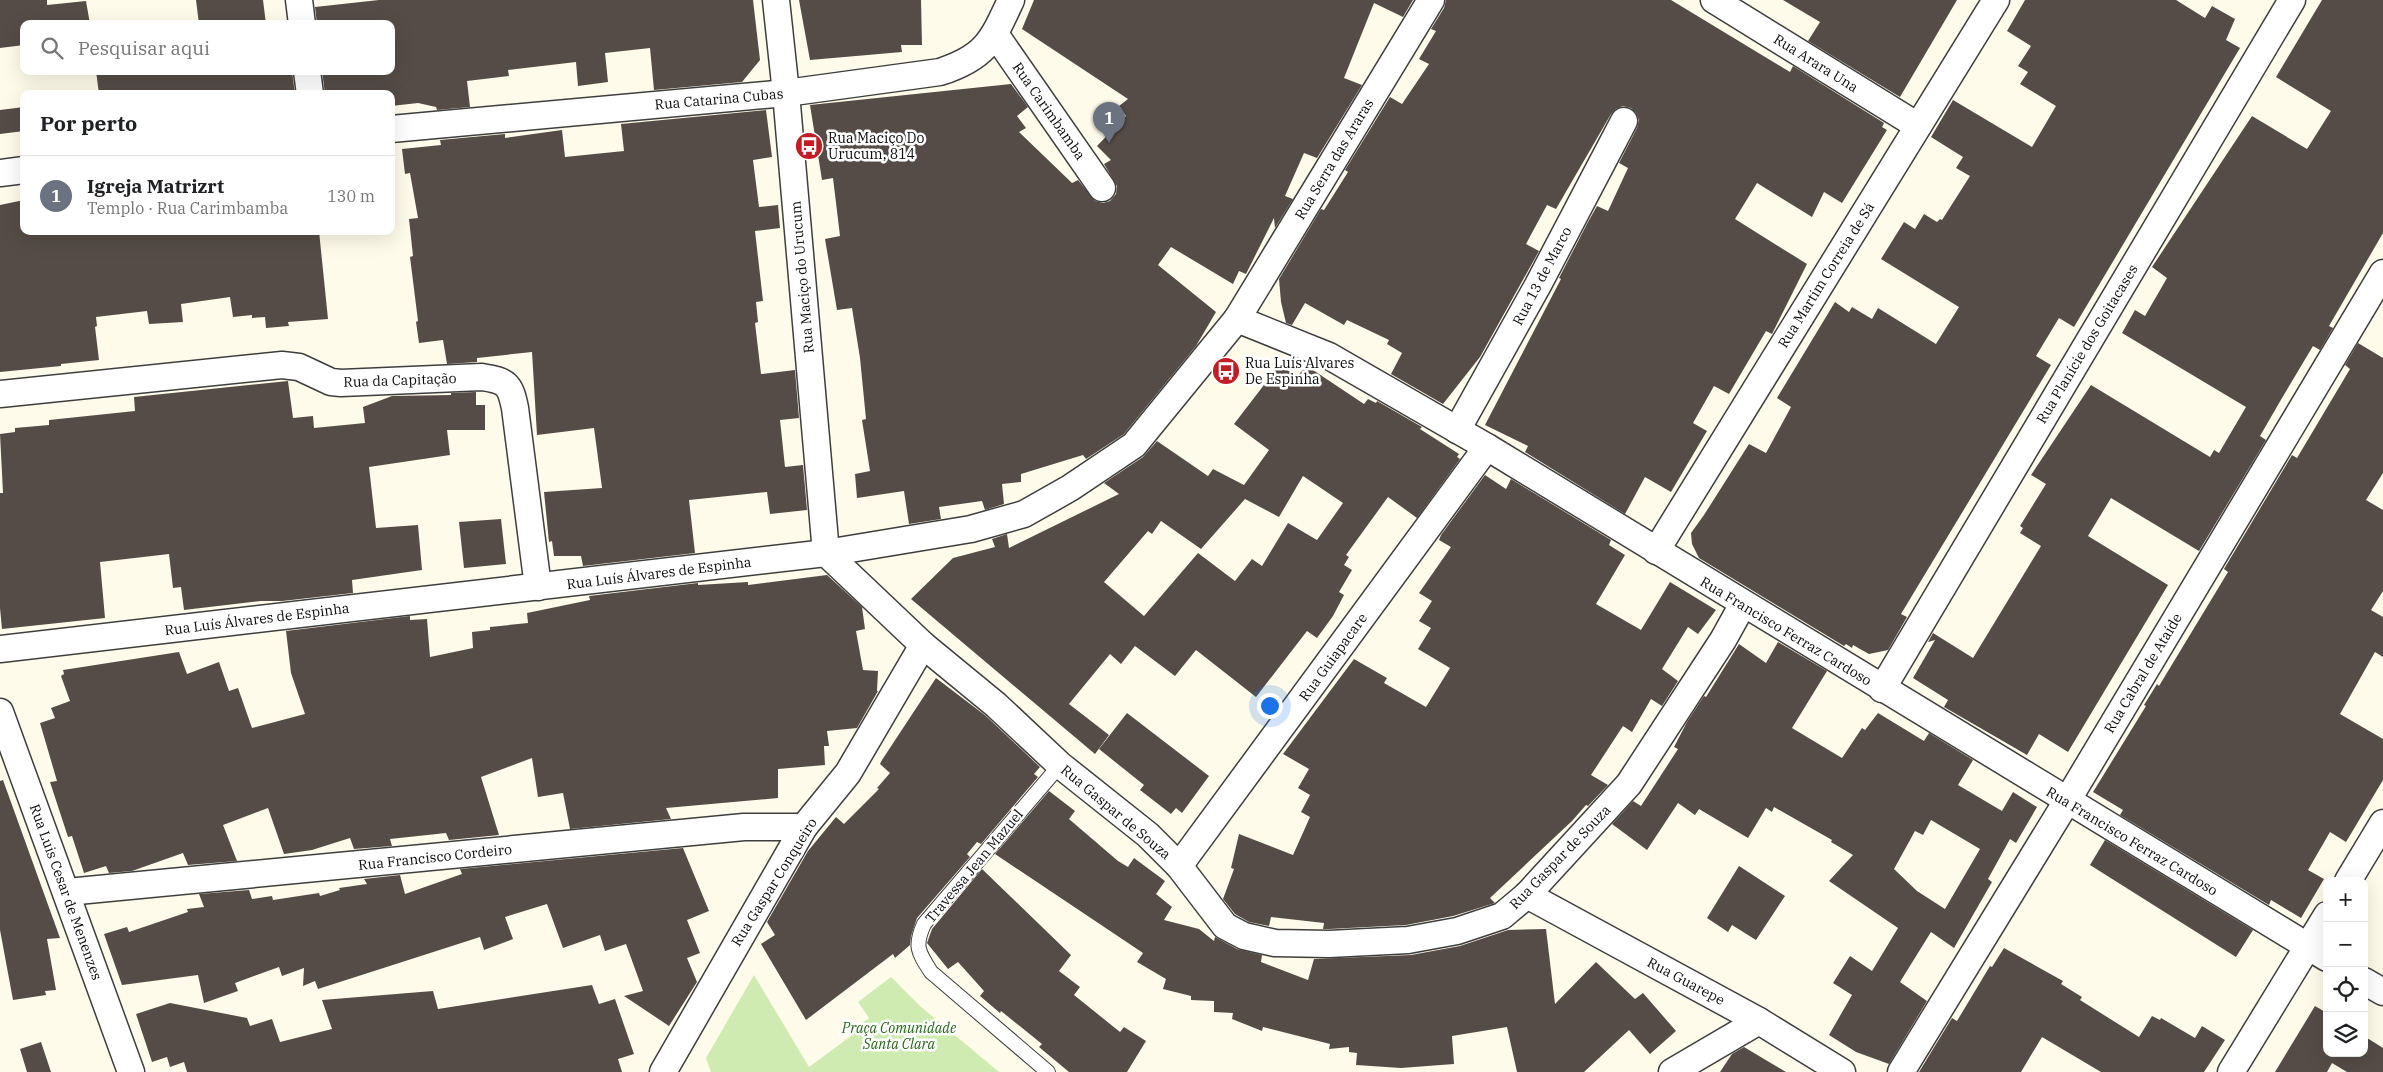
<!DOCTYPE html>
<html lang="pt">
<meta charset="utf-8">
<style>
body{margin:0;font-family:"IBM Plex Serif",serif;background:#f6f6f6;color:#202124}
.controls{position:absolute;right:15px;bottom:15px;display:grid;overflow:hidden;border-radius:10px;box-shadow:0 5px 20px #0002}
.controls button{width:45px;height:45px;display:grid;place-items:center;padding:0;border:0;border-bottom:1px solid #e0e0e0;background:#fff;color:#202124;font:25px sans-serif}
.you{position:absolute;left:1269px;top:705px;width:18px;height:18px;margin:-12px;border:4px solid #fff;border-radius:50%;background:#1a73e8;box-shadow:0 0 0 8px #1a73e833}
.badge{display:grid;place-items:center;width:32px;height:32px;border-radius:50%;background:#0b8043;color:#fff;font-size:16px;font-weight:700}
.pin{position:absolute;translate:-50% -41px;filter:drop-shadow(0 1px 2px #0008)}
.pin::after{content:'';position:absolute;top:26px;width:18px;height:15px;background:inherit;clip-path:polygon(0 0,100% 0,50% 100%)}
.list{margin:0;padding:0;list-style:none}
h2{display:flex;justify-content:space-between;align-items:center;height:65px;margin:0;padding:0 20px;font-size:21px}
h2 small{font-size:16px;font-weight:400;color:#757577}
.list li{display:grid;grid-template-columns:32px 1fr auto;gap:15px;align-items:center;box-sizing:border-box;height:80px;padding:0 20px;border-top:1px solid #e0e0e0}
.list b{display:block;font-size:19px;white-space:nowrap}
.list p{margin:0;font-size:16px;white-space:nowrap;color:#757577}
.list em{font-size:16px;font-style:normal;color:#757577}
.icon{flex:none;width:28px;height:28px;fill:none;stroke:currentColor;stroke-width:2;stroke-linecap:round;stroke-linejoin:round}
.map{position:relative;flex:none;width:2383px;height:1072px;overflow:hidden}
.search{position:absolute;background:#fff;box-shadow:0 5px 20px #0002;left:20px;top:20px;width:375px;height:55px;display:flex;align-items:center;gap:12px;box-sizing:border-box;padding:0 18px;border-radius:10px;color:#757577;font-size:19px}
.panel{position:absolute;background:#fff;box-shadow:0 5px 20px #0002;left:20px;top:90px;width:375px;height:145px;border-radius:10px}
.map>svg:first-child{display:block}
</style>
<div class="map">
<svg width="2383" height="1072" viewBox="0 0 2383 1072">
<rect width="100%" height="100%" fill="#fffbea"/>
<polygon fill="#d0ebb2" points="754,975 809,1067 855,1033 853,1030 869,1018 858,1002 891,977 920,1006 999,1072 711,1072 706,1058"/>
<g fill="#554c47" fill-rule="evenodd">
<polygon points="0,0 47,0 47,5 86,1 90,24 24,24 24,45 0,48"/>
<polygon points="196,0 263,0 266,24 199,24"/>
<polygon points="379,0 753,0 760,60 742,82 654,90 650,48 605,53 608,82 578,86 576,62 508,70 509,76 467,81 470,107 437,110 436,107 418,103 391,106 391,94 325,94 322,71 391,71 391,24 317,24 315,7"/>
<polygon points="799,0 921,0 922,45 901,45 902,52 810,60"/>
<polygon points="1034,0 1413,0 1403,17 1374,3 1344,78 1362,85 1317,158 1304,153 1285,196 1293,199 1275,228 1274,218 1246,274 1239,271 1233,284 1171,247 1158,265 1216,312 1196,346 1124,434 1086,459 1083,455 1021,474 1021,482 1002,484 1004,504 985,510 982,501 939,507 941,519 909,524 904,491 857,498 855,474 870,471 862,420 866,419 860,358 852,308 837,310 825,239 840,236 833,178 822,180 810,105 1011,84 1028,107 1017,116 1026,128 1019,132 1072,183 1078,180 1095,201 1103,203 1110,201 1116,194 1117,186 1104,164 1111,160 1097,146 1126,116 1119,106 1128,99 1022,29"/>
<polygon points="1446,0 1671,0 1790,72 1793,66 1884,123 1882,127 1887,130 1842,203 1824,192 1812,217 1757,183 1735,219 1807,264 1772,334 1766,331 1729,394 1714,386 1693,423 1707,431 1671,492 1645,477 1625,514 1525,452 1528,446 1485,425 1561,279 1559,278 1588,222 1597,206 1608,211 1628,168 1619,163 1637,128 1639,120 1636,113 1631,108 1623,106 1616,109 1611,114 1556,209 1547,205 1526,244 1539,251 1480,357 1443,404 1391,374 1402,353 1387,344 1389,340 1347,320 1344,325 1305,303 1292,325 1286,323 1281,302 1279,279 1321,209 1324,210 1348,172 1345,170 1390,97 1402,104 1429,64 1419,59 1436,31 1431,29 1444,8"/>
<polygon points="1783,0 1957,0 1900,97 1808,41 1820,22"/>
<polygon points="2025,0 2176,0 2205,18 2212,6 2235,19 2226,40 2240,48 2074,327 2059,318 2036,356 2051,365 1901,614 1907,617 1888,650 1869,654 1853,645 1852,648 1846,644 1844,646 1699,558 1692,544 1691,533 1704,515 1749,444 1766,453 1791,407 1777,398 1835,302 1849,312 1852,307 1872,319 1878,308 1936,344 1959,307 1881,259 1904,222 1915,229 1924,214 1937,222 1940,219 1942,220 1970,176 1956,168 1963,157 1931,137 1953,100 2032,147 2056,106 2020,84 2028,72 2018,66 2031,46 2007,31"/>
<polygon points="2322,0 2383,0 2383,233 2329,326 2333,328 2320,350 2313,346 2282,398 2260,436 2266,440 2199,551 2111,498 2088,536 2168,585 2068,752 2039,734 2027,755 1944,707 1948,700 1913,678 1935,640 1928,642 1933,633 1973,658 2041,546 2020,533 2023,528 2020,526 2046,484 2031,475 2091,385 2210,457 2214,450 2219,453 2246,407 2122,333 2135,310 2145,316 2167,278 2152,267 2252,116 2307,149 2331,111 2276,77"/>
<polygon points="96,71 292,71 295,94 99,94"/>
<polygon points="24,107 24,131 0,134 0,110"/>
<polygon points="766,110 772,157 753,160 759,207 778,205 780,228 755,231 763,301 756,302 758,322 755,323 761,374 795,370 799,418 780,420 785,467 803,465 807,510 770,514 767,492 689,500 695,553 583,566 581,556 554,556 552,541 549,542 544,492 602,488 594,428 537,435 532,352 477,358 477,362 447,364 443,340 419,343 416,322 418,321 410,257 413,256 409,219 418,218 410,173 405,174 402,149 441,145 440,140 505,134 505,138 562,130 565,157 624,151 621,124"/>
<polygon points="24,200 24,231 319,231 328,319 288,322 289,326 266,328 265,317 252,318 252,315 233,317 230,297 181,304 183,322 149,324 147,311 96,317 97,326 95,327 99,360 61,364 61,366 0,372 0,205"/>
<polygon points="2358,343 2383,358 2383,473 2366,500 2383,510 2383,591 2371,610 2383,617 2383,657 2375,652 2340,714 2383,739 2383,780 2346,842 2330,832 2308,870 2324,879 2301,918 2271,900 2269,905 2120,815 2123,810 2093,792 2146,706 2144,705 2157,684 2159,686 2228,572 2224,569 2292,455 2297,458 2350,369 2345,365"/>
<path d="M1280 364 1296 377 1307 366 1364 404 1368 399 1376 403 1377 401 1422 427 1420 429 1459 454 1457 457 1460 459 1417 518 1388 497 1346 555 1349 557 1344 565 1352 570 1339 592 1344 595 1333 616 1317 638 1307 631 1256 697 1196 650 1175 676 1135 646 1121 664 1110 654 1069 704 1109 735 1095 754 911 599 953 558 995 547 992 539 1007 534 1009 548 1119 494 1104 483 1143 457 1157 441 1208 476 1213 469 1244 485 1269 450 1234 424ZM1303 476 1343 503 1317 540 1288 523 1262 566 1252 559 1235 581 1198 553 1144 616 1104 582 1148 531 1152 534 1161 521 1201 549 1245 499 1279 517Z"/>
<polygon points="288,381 293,418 313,416 314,428 365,423 363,407 392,396 451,395 451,393 476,392 476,405 485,405 485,430 447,430 450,455 369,467 376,528 418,525 422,570 352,580 353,593 282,601 261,601 184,610 181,587 173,588 169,554 100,562 105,618 2,629 0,608 0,493 3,493 0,434 15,432 15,428 49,425 49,420 135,411 134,397"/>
<polygon points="1485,475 1506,489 1511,479 1611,540 1609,545 1625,555 1596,604 1641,630 1670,582 1716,610 1698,634 1688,627 1662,669 1678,681 1662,706 1651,699 1632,732 1623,726 1591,775 1608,785 1588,806 1586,805 1572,821 1490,898 1495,903 1453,916 1406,925 1329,929 1323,929 1324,923 1271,917 1269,926 1249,922 1235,914 1223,899 1234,869 1231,868 1239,834 1293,855 1310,817 1301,812 1310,795 1298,788 1309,769 1283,754 1354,659 1387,678 1384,683 1426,707 1450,668 1418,649 1431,628 1419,621 1432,601 1419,593 1451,547 1439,540 1441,535"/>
<polygon points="501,519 506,564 464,568 459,522"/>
<polygon points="827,575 862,607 865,629 856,631 863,670 878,671 877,691 878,691 857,728 827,731 829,746 824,746 825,765 778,769 778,798 666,808 671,819 570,829 563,793 538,797 532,758 481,777 499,835 449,840 446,833 390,839 392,846 354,849 350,838 312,850 284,854 268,808 223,825 237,861 188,865 183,853 132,871 109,873 106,866 84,873 72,836 68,837 50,782 57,781 40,723 55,718 51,708 70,701 61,676 64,674 63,670 179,652 187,674 219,662 229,691 238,688 252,728 305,714 291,673 286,631 410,616 410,620 427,619 430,657 473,648 472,632 490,630 490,627 528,623 527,613 590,600 589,596 698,583 698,585 748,582 748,585"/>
<path d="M1778 642 1827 671 1792 728 1842 758 1862 728 1865 730 1878 713 1924 741 1929 733 1973 760 1958 785 2002 811 2013 792 2037 807 2016 843 2010 839 1988 879 1992 882 1954 948 1931 932 1900 982 1927 1001 1889 1064 1856 1052 1829 1035 1852 995 1833 983 1850 956 1872 971 1898 928 1829 881 1853 855 1831 842 1832 840 1774 807 1772 812 1766 808 1748 838 1699 809 1695 815 1678 803 1647 850 1612 824 1633 801 1641 806 1678 749 1674 747 1687 722 1704 696 1706 697 1739 644 1766 663ZM1931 820 1980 849 1945 909 1917 891 1894 869 1915 831 1923 835Z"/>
<polygon points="936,678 986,716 1040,767 1034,774 1038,777 981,844 977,842 967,854 970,857 917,918 911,936 910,945 895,958 893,954 806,1020 761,944 775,935 767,922 808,851 836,817 844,824 879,789 877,788 890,773 880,764 882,760"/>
<polygon points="1127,713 1209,776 1182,813 1176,808 1171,814 1140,790 1144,785 1099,749"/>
<polygon points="3,780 60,938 47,939 56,990 45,991 46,995 13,1000 0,930 0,781"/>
<polygon points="1049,791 1075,811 1069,819 1118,861 1128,867 1134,858 1165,881 1156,894 1172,907 1164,920 1199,929 1214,941 1215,937 1237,949 1262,955 1261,962 1308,980 1314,959 1411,955 1460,946 1508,930 1546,929 1555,1004 1596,962 1635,999 1643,993 1676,1031 1650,1054 1629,1030 1584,1072 1517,1072 1507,1027 1452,1036 1454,1064 1401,1068 1356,1065 1357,1053 1349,1052 1349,1047 1329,1049 1330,1044 1263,1027 1262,1031 1232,1019 1233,1013 1214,1012 1214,1001 1191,1000 1191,996 1163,989 1166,979 1137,962 1143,953 995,854"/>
<polygon points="2105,840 2253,930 2236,957 2090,865"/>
<polygon points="683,848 709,911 687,920 700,953 687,958 697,982 669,1026 624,996 643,991 626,944 605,951 600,935 563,948 547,904 505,917 513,939 484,950 480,937 318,989 315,981 303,986 304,968 282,976 279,967 235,983 238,991 204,1003 198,975 122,985 104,934 127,927 129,932 188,912 187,909 204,907 199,894 249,890 252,899 272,896 273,900 319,893 320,896 340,890 339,888 367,884 364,879 400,875 405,894 462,874 460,869"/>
<polygon points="1739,866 1785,896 1756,940 1732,925 1728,932 1707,918"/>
<polygon points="982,869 1071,955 1059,971 1080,987 1074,995 1120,1032 1124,1027 1146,1041 1127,1072 1069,1072 1039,1047 1042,1044 1001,1011 1000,1013 980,996 984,991 958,962 948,969 927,943 932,929"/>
<polygon points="2004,948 2063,981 2061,984 2082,997 2080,1000 2139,1037 2152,1016 2160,1020 2161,1018 2195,1038 2202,1026 2225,1040 2204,1072 2101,1072 2042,1037 2021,1072 1919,1072 1952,1018 1957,1021 1990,966 1992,967"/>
<polygon points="592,985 599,1004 615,999 634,1054 618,1059 622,1072 187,1072 184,1062 170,1067 167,1057 152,1062 136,1014 170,1003 247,1018 250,1026 272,1019 280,1042 332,1029 322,1000 433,991 438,1009"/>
<polygon points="2315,1006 2327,1013 2327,1053 2364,1053 2364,1036 2383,1048 2383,1072 2347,1072 2332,1063 2327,1072 2275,1072"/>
<polygon points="41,1042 51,1072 27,1072 20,1049"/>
<polygon points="1744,1047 1786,1072 1720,1072 1732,1054"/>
</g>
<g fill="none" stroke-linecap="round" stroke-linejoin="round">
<defs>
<path id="lane" d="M1048 1072 931 972C918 952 914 946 924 924L1060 765"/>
<g id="street">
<polyline points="299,0 302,24"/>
<polyline points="776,0 786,93 826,553"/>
<polyline points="1714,0 1918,126"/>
<polyline points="995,34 1102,188"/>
<polyline points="307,71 310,94"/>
<path d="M391 129 786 93 940 72C986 57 992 41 1011 0"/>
<polyline points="0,173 24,170"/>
<polyline points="1237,319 1329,356 1487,447 2327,958"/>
<path d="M0 394 282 365 299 367 331 382 341 383 482 377C507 381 510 384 515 408L538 587"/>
<polyline points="1457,430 1538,285 1624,121"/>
<polyline points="1656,551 1996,0"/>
<polyline points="826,553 923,645 996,705 1060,765 1148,835 1179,866 1225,926 1244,936 1275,943 1329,944 1408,940 1457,931 1502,916 1527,895 1629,784 1723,640 1743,604"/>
<polyline points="0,649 826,553 971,529 1024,514 1070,488 1134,445 1237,319 1431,0"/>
<polyline points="1882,689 2292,0"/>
<polyline points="0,712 131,1072"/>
<polyline points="1179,866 1487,447"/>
<polyline points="2348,881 2383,823"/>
<polyline points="67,892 744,827 804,827"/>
<polyline points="1527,895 1759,1021 1842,1072"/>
<polyline points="2364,981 2383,992"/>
<polyline points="663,1072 804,827 848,773 923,645"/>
<polyline points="1672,1072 1759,1021"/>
<polyline points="1901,1072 2067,801 2383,273"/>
<polyline points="2231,1072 2327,915"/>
</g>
</defs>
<use href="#lane" stroke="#3e3e3e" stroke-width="16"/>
<use href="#street" stroke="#3e3e3e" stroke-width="29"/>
<use href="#lane" stroke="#fff" stroke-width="14"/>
<use href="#street" stroke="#fff" stroke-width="26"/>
</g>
<defs>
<symbol id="bus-disc" viewBox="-11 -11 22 22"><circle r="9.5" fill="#c21d25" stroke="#fff"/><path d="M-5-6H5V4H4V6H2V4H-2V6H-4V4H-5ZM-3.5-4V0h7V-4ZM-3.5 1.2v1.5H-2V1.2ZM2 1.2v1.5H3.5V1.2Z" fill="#fff"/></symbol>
</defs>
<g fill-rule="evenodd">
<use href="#bus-disc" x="793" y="130" width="32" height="32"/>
<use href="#bus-disc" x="1210" y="355" width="32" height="32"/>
</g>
<g text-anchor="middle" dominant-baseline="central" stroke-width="5" stroke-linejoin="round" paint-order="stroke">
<g font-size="14" fill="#0b0b0b" stroke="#fff">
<text transform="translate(1816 63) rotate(32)">Rua Arara Una</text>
<text transform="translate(719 99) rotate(-5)">Rua Catarina Cubas</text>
<text transform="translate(1049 111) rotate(55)">Rua Carimbamba</text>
<text transform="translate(1334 159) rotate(-59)">Rua Serra das Araras</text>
<text transform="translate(1826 275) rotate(-58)">Rua Martim Correia de Sá</text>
<text transform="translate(1542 276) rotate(-62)">Rua 13 de Marco</text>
<text transform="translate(802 277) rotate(-95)">Rua Maciço do Urucum</text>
<text transform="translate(2087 344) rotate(-59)">Rua Planície dos Goitacases</text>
<text transform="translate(400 380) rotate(-2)">Rua da Capitação</text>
<text transform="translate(659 573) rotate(-7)">Rua Luís Álvares de Espinha</text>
<text transform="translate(257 619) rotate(-7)">Rua Luís Álvares de Espinha</text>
<text transform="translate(1786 631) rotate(31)">Rua Francisco Ferraz Cardoso</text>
<text transform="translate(1333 657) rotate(-54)">Rua Guiapacare</text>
<text transform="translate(2143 673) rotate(-59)">Rua Cabral de Ataíde</text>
<text transform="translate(1116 812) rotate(40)">Rua Gaspar de Souza</text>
<text transform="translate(2132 841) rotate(31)">Rua Francisco Ferraz Cardoso</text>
<text transform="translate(435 857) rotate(-6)">Rua Francisco Cordeiro</text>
<text transform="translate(1560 857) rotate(-46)">Rua Gaspar de Souza</text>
<text transform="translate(974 866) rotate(-50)">Travessa Jean Mazuel</text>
<text transform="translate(774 882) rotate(-58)">Rua Gaspar Conqueiro</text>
<text transform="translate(66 892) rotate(70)">Rua Luis Cesar de Menenzes</text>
<text transform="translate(1686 981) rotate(28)">Rua Guarepe</text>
</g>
<g font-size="14" fill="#0b0b0b" stroke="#fff" text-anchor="start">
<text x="828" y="138">Rua Maciço Do<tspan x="828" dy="16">Urucum, 814</tspan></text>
<text x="1245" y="363">Rua Luís Alvares<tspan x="1245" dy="16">De Espinha</tspan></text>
</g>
<g font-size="14" font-style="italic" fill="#296619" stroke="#fff">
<text x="899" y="1028">Praça Comunidade<tspan x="899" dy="16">Santa Clara</tspan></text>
</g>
</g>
</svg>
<div class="controls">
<button>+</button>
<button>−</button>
<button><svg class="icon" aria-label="locate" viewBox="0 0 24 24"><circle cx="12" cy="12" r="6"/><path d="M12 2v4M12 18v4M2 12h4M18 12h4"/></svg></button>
<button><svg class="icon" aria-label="layers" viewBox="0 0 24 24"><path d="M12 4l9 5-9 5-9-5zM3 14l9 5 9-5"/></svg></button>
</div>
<div class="you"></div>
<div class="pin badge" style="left:1109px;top:143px;background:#6b7280">1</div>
<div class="search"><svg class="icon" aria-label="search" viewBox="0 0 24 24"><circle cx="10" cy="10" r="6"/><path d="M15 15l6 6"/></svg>Pesquisar aqui</div>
<section class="panel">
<h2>Por perto<small></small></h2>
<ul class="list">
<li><span class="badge" style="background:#6b7280">1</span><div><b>Igreja Matrizrt</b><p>Templo · Rua Carimbamba</p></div><em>130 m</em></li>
</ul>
</section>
</div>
